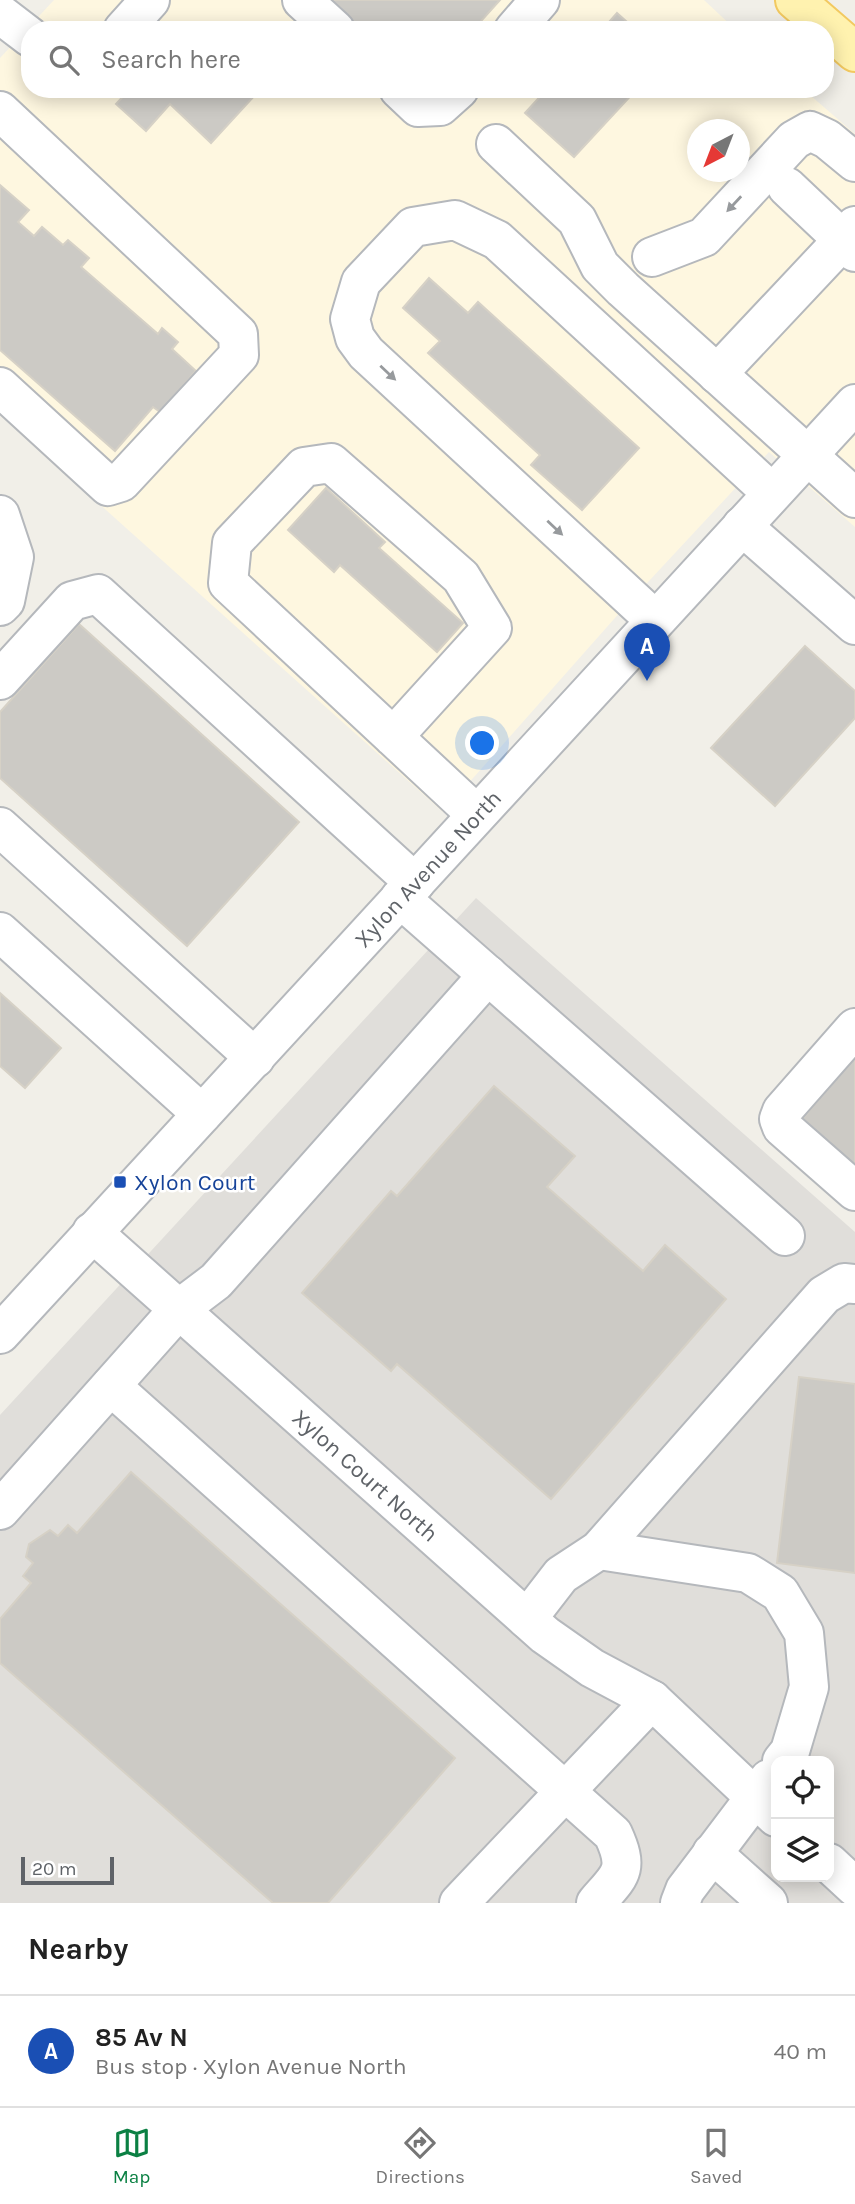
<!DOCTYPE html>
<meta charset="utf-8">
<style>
body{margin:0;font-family:Karla,sans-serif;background:#f2f2f2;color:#222}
.controls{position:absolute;right:21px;bottom:21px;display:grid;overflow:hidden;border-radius:14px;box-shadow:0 4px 18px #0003}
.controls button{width:63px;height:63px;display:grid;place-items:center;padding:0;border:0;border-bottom:2px solid #e0e0e0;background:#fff;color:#222;font:35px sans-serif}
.compass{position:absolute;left:687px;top:119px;width:63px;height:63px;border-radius:50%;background:#fff;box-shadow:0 4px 18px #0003;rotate:222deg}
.scale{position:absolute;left:21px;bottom:18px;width:93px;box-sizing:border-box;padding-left:7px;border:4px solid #5f6368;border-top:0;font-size:19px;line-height:24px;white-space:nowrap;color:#5f6368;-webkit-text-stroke:5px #fff;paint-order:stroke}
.you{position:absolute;left:483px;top:744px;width:24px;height:24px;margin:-18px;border:5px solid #fff;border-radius:50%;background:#1a73e8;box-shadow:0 0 0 10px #1a73e833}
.badge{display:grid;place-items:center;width:46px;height:46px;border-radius:50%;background:#0b8043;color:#fff;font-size:23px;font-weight:700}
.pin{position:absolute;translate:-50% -58px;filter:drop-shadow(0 2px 4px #0008)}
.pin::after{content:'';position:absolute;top:37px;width:24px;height:21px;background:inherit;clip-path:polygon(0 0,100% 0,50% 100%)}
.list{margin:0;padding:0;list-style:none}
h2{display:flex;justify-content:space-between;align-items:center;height:91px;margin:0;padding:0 28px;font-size:30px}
h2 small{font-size:23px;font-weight:400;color:#767676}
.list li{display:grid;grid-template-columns:46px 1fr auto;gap:21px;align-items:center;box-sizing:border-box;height:112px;padding:0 28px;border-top:2px solid #e0e0e0}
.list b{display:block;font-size:26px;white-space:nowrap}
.list p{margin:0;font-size:23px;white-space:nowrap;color:#767676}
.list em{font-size:23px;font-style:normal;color:#767676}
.icon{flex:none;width:38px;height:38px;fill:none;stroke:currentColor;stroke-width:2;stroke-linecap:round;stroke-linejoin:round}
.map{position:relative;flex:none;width:855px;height:1903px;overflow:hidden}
.search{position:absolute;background:#fff;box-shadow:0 4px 18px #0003;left:21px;right:21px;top:21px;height:77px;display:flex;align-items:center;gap:18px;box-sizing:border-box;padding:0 24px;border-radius:28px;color:#767676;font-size:26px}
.sheet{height:203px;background:#fff}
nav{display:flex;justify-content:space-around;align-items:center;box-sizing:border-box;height:98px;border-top:2px solid #e0e0e0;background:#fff;font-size:19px;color:#767676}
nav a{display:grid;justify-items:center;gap:4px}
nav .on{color:#0b8043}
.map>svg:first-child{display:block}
</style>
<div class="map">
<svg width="855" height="1903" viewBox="0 0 855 1903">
<rect width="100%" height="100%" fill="#f1efe8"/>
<path fill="#fef7e0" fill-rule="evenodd" d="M54 0H704L736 30H30V89H803L855 134V527L769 452 622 610 443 812 0 415V58ZM698 130H740V172H698Z"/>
<path fill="#e0deda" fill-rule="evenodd" d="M476 898 855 1232V1903H0V1415ZM776 1761H829V1877H776Z"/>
<g fill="#cccac5" stroke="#d6d1c6" stroke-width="2">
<polygon points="326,0 500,0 473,30 358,30"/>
<polygon points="617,13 636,30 602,30"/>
<polygon points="130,89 253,89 257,93 211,143 170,104 146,131 116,104"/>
<polygon points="547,89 637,89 574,157 525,113"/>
<polygon points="0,185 29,210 18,222 34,236 42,227 63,245 68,240 89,258 81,267 158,334 162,328 178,342 172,349 196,371 160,412 153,407 115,451 0,350"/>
<polygon points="429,278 468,313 478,302 639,448 582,510 531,465 540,455 428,353 440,341 403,308"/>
<polygon points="326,488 385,542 379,548 463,623 437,652 340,565 334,572 288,530"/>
<polygon points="79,624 299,822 187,946 0,778 0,712"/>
<polygon points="805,646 855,691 855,718 775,806 711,748"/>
<polygon points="0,993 61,1048 25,1088 0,1066"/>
<polygon points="855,1057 855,1167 801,1120"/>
<polygon points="494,1086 575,1156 547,1187 643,1271 665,1245 726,1299 551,1499 397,1364 391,1371 302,1293 391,1191 397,1196"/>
<polygon points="799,1377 855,1384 855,1573 777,1563"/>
<polygon points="131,1472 455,1758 328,1903 273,1903 0,1663 0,1619 31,1583 23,1576 33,1563 26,1557 29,1544 50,1530 58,1536 68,1525 77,1533"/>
</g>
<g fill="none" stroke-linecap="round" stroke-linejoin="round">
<defs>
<g id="minor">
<polyline points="302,0 335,30"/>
<polyline points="0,14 30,37"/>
<polyline points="123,30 150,0"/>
<polyline points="514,30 540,0"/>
<polyline points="399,89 418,107 440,106 459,89"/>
<polyline points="0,111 238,334 239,355 121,482 108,486 0,387"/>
<polyline points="496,144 577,220 600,266 623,289 855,498"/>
<polyline points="787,187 843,240 855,226"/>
<polyline points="652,257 704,237 794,140 810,131 827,139 855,162"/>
<polyline points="717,374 843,240 855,252"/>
<polyline points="0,515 14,557 5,601 0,606"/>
<polyline points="742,526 855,625"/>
<polyline points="655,620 366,353 355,338 350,319 361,282 413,227 455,220 497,240 772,493"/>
<polyline points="0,680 72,601 98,594 415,883"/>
<polyline points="393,737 492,628 461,577 331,463 304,467 232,543 228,583 476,814"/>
<polyline points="0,827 255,1058"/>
<polyline points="400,898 785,1236"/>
<polyline points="0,932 202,1114"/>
<polyline points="855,1028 782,1111 779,1119 782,1127 855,1191"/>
<path id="s1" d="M92 1232 545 1635 592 1668 652 1700 776 1817"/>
<path id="s2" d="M0 1334 855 404"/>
<path d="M111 1386 613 1834C630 1871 620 1875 596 1903"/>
<polyline points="0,1510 179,1309 216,1281 488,975"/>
<polyline points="599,1550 748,1573 780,1593 804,1633 809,1687 790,1751 782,1761"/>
<polyline points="527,1619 561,1575 599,1550 824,1295 844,1283 855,1284"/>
<polyline points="712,1853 768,1903"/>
<polyline points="829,1863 855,1887"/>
<polyline points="459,1903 652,1700"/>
<polyline points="680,1903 685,1890 769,1779"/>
</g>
<polyline id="major" points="795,0 855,52"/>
</defs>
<use href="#minor" stroke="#b5b8bc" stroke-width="42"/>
<use href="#major" stroke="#f2c960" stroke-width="42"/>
<use href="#minor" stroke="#fff" stroke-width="38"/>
<use href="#major" stroke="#fff2af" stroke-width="38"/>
</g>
<defs><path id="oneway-solid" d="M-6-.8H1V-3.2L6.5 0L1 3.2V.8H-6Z" transform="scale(1.75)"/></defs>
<g fill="#979a9d">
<use href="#oneway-solid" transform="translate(734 204) rotate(133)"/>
<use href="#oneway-solid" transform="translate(388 373) rotate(43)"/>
<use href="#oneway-solid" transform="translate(555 528) rotate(43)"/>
</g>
<rect fill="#1a4fb4" stroke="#fff" stroke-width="2.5" x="113" y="1175" width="14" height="14" rx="3.5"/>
<g text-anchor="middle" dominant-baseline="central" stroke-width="5" stroke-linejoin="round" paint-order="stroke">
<g font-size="23" fill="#5f6368" stroke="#fff">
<text stroke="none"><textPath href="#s2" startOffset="632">Xylon Avenue North</textPath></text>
<text stroke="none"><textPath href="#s1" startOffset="366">Xylon Court North</textPath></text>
</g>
<g font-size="23" fill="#164399" stroke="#fff" text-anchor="start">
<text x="134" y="1182">Xylon Court</text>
</g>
</g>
</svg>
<div class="controls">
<button><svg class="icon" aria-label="locate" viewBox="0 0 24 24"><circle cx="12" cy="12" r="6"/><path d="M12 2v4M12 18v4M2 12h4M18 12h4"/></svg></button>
<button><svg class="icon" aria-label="layers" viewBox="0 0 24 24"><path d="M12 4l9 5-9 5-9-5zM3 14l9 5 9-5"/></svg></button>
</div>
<svg class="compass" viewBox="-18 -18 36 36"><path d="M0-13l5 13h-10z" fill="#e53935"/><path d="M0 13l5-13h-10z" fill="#767676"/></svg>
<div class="scale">20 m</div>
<div class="you"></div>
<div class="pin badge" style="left:647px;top:681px;background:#1a4fb4">A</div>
<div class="search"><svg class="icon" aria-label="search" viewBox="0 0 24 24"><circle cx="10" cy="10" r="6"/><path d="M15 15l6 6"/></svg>Search here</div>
</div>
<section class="sheet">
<h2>Nearby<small></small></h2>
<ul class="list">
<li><span class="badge" style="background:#1a4fb4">A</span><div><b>85 Av N</b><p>Bus stop · Xylon Avenue North</p></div><em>40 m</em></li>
</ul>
</section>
<nav>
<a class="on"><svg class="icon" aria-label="map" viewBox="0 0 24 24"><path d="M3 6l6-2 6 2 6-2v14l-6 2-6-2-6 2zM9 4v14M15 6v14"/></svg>Map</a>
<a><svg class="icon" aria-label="directions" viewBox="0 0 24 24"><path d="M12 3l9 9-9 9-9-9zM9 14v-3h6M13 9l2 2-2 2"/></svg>Directions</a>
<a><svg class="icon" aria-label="saved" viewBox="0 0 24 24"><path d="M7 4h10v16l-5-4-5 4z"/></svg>Saved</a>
</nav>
